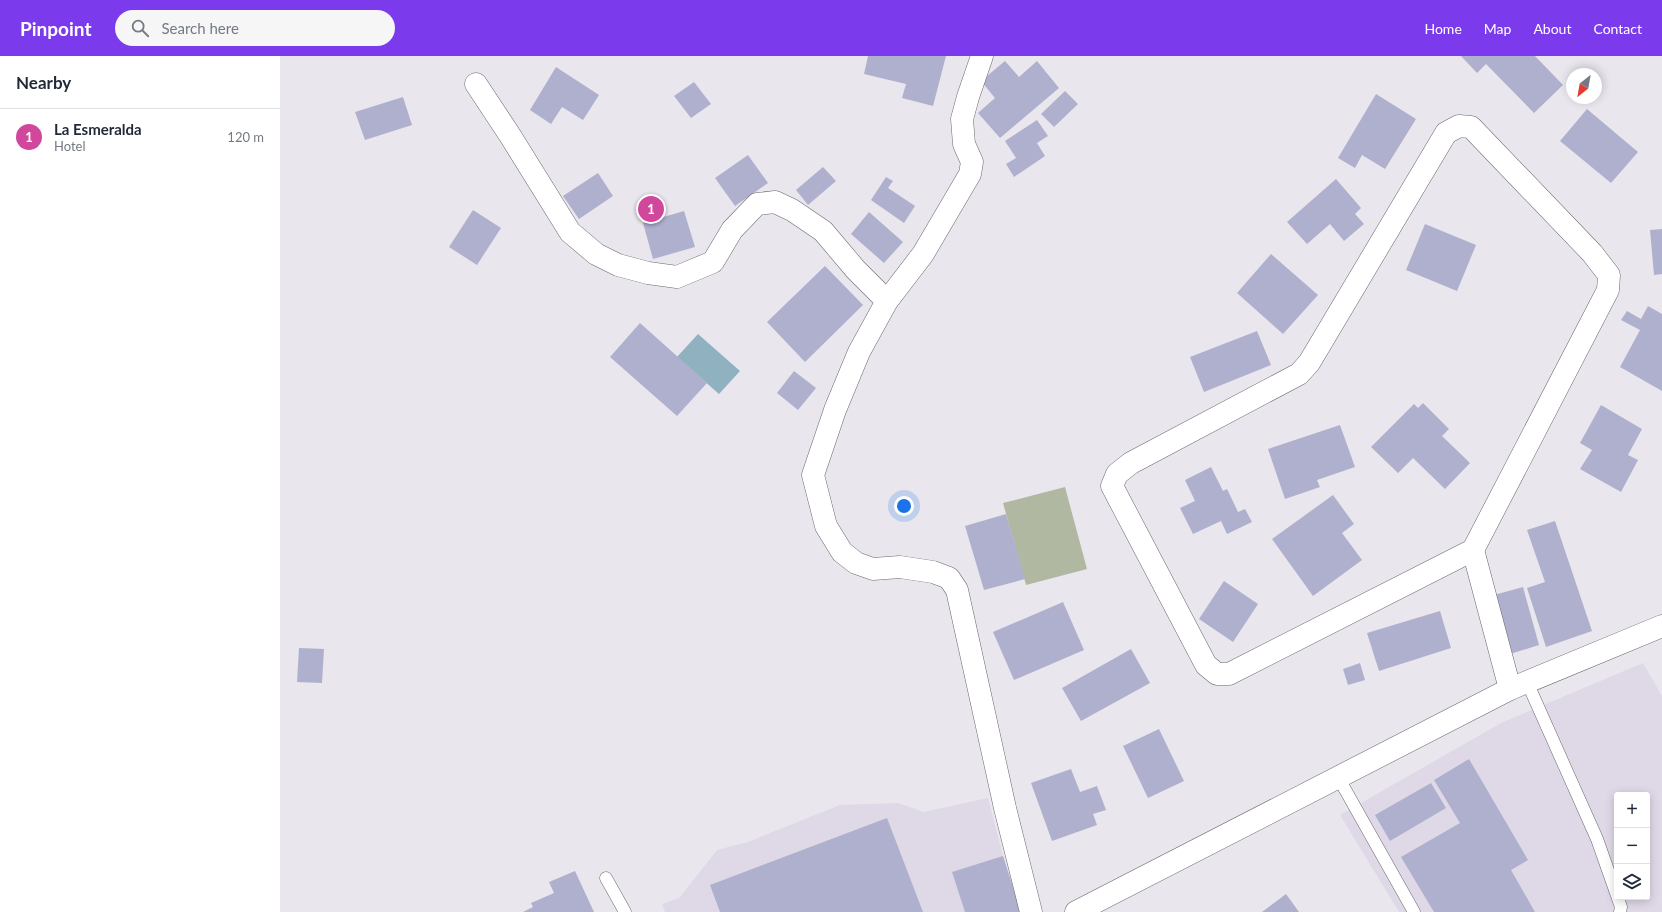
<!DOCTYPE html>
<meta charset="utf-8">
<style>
body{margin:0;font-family:Lato,sans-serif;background:#f6f6f7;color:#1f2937}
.controls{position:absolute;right:12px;bottom:12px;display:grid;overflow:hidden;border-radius:4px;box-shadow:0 2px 10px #0003}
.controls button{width:36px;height:36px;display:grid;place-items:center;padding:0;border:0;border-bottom:1px solid #e0e1e3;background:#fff;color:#1f2937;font:20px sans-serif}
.compass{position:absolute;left:1286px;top:12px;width:36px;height:36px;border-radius:50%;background:#fff;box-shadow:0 2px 10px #0003;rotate:211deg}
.you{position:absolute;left:624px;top:450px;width:14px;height:14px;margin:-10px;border:3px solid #fff;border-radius:50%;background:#1a73e8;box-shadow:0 0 0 6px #1a73e833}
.badge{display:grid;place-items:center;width:26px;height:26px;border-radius:50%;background:#7c3aed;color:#fff;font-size:13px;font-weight:700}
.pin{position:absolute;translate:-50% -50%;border:2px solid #fff;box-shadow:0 1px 4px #0006}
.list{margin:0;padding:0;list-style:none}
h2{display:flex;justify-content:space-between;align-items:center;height:52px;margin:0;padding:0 16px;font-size:17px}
h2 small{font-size:13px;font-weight:400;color:#747a83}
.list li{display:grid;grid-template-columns:26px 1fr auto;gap:12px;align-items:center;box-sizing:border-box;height:56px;padding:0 16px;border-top:1px solid #e0e1e3}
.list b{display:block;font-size:15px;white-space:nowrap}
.list p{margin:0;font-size:13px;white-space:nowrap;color:#747a83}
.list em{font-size:13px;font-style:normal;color:#747a83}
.icon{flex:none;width:22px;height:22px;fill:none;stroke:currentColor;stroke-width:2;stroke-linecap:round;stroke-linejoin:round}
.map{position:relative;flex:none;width:1382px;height:856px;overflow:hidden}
header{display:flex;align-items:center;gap:24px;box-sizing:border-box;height:56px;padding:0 20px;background:#7c3aed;color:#fff}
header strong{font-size:19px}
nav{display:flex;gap:22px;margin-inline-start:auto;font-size:14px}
.search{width:280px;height:36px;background:#f6f6f7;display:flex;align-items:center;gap:10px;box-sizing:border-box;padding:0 14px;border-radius:22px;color:#747a83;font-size:15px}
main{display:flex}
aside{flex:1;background:#fff}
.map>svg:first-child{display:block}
</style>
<header>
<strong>Pinpoint</strong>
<div class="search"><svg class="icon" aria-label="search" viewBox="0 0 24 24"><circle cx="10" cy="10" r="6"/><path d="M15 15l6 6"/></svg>Search here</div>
<nav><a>Home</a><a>Map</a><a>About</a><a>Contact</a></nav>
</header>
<main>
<aside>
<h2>Nearby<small></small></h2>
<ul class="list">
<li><span class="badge" style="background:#d1479c">1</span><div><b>La Esmeralda</b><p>Hotel</p></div><em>120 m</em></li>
</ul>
</aside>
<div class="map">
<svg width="1382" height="856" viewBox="0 0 1382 856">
<rect width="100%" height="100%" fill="#eae6ee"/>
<g fill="#dfd8e7" fill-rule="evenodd">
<path d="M1363 607 1382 640V856H1119L1060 759 1221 667ZM1337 739H1367V841H1337Z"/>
<polygon points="708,742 723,800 741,856 385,856 382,848 399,842 437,794 468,786 560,749 618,747 644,756"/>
</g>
<polygon fill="#b0b8a1" points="785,431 807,513 746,529 723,447"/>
<polygon fill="#90b2c0" points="418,278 460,315 439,338 397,301"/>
<g fill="#afb0ce">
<polygon points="588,0 666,0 653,50 622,42 626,28 584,18"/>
<polygon points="1181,0 1255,0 1283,29 1254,57 1206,8 1197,17"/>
<polygon points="725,5 739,21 757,5 779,32 720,82 698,57 715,42 701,25"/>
<polygon points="276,11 319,39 303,64 282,51 271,68 250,54"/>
<polygon points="414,26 431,48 411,62 394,40"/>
<polygon points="785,35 798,48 774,71 761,58"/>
<polygon points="1096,38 1136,63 1105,113 1082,99 1075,112 1058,102"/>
<polygon points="123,41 132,69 85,84 75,56"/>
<polygon points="1307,53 1358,96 1331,127 1280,85"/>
<polygon points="757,64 768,80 757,87 765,100 734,121 726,108 736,102 725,85"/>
<polygon points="468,99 488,127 455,150 435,122"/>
<polygon points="543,111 556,125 528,149 516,134"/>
<polygon points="318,117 333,140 299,163 283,140"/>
<polygon points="606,121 613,125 608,132 635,150 624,167 591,144"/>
<polygon points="1056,123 1081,152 1075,158 1084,168 1064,185 1050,168 1027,188 1007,166"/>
<polygon points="193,154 221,172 197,209 169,191"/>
<polygon points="404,155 415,191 373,203 363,167"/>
<polygon points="589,156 623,186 604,207 571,178"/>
<polygon points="1145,168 1196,189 1177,235 1126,214"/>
<polygon points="1382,173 1382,218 1374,219 1370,174"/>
<polygon points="991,198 1038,239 1003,278 957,237"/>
<polygon points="545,210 583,249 525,306 487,266"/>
<polygon points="1368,250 1382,258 1382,335 1340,311 1360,274 1341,264 1347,255 1361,263"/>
<polygon points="360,267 427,327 397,360 330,301"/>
<polygon points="977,275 991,309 924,336 910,301"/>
<polygon points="514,315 536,332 518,354 497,337"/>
<polygon points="1143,347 1169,373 1162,380 1190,407 1165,433 1133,402 1118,417 1091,391 1134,348 1138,352"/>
<polygon points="1321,349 1362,373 1348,399 1358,404 1341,436 1300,413 1312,394 1300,387"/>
<polygon points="1060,369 1075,411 1037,424 1040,431 1005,443 988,393"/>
<polygon points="931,411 943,435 947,433 958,456 965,453 972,466 947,478 941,465 913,478 900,452 915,445 905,424"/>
<polygon points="1053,439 1074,468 1062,477 1082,504 1033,540 992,483"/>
<polygon points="726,458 745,523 704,534 685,470"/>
<polygon points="1275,465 1312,575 1266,591 1247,532 1265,526 1247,474"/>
<polygon points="944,525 978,548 953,586 919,563"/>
<polygon points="1243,531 1259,589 1230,598 1214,539"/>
<polygon points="783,546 804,594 734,624 713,576"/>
<polygon points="1160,555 1171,592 1099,615 1087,577"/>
<polygon points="19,592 44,593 42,627 17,626"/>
<polygon points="851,593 870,627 801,665 782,632"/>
<polygon points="1080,607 1085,624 1068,629 1063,613"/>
<polygon points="879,673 904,725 868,742 843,690"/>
<polygon points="1189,703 1248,804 1231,814 1255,856 1154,856 1121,801 1180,767 1154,724"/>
<polygon points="791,713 800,736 817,730 826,754 813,758 817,769 772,785 751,727"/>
<polygon points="1151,727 1166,752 1110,785 1095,759"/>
<polygon points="607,762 643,856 440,856 430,829"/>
<polygon points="723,800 741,856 685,856 672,816"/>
<polygon points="295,815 314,856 243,856 253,851 251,847 274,837 269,826"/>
<polygon points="1006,838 1019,856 982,856"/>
</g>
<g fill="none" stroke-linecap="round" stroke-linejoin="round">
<defs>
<g id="lane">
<polyline points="1247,626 1317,783 1341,851 1340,856"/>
<polyline points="1058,721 1134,856"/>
<polyline points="326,822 345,856"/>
</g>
<g id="street">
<polyline points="702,0 688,41 682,63 684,88 692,106 690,118 643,198 607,245 579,296 555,354 533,419 546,470 562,496 576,507 593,513 620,511 653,516 669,522 677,534 725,752 751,856"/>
<polyline points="196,28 231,81 290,176 316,198 338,209 368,217 397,221 433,206 452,174 477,148 495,146 512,154 543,175 576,214 607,245"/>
<polygon points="1179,70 1191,71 1312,197 1329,219 1328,234 1193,494 949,618 937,618 926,609 832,430 837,418 851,407 1019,318 1029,307 1166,77"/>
<polyline points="1193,494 1230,633"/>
</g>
<polyline id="secondary" points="796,856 1230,633 1382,570"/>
</defs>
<use href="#lane" stroke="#6b676e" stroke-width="13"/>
<use href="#street" stroke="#6b676e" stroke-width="23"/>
<use href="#secondary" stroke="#6b676e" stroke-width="23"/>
<use href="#lane" stroke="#fff" stroke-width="12"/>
<use href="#street" stroke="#fff" stroke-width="22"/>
<use href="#secondary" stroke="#fff" stroke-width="22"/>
</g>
</svg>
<div class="controls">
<button>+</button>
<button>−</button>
<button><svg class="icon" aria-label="layers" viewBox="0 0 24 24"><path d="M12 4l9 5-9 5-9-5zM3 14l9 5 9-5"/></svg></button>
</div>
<svg class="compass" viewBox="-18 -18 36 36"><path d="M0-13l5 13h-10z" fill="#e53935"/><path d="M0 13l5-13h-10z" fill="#747a83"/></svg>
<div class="you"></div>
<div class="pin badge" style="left:371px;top:153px;background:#d1479c">1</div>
</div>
</main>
